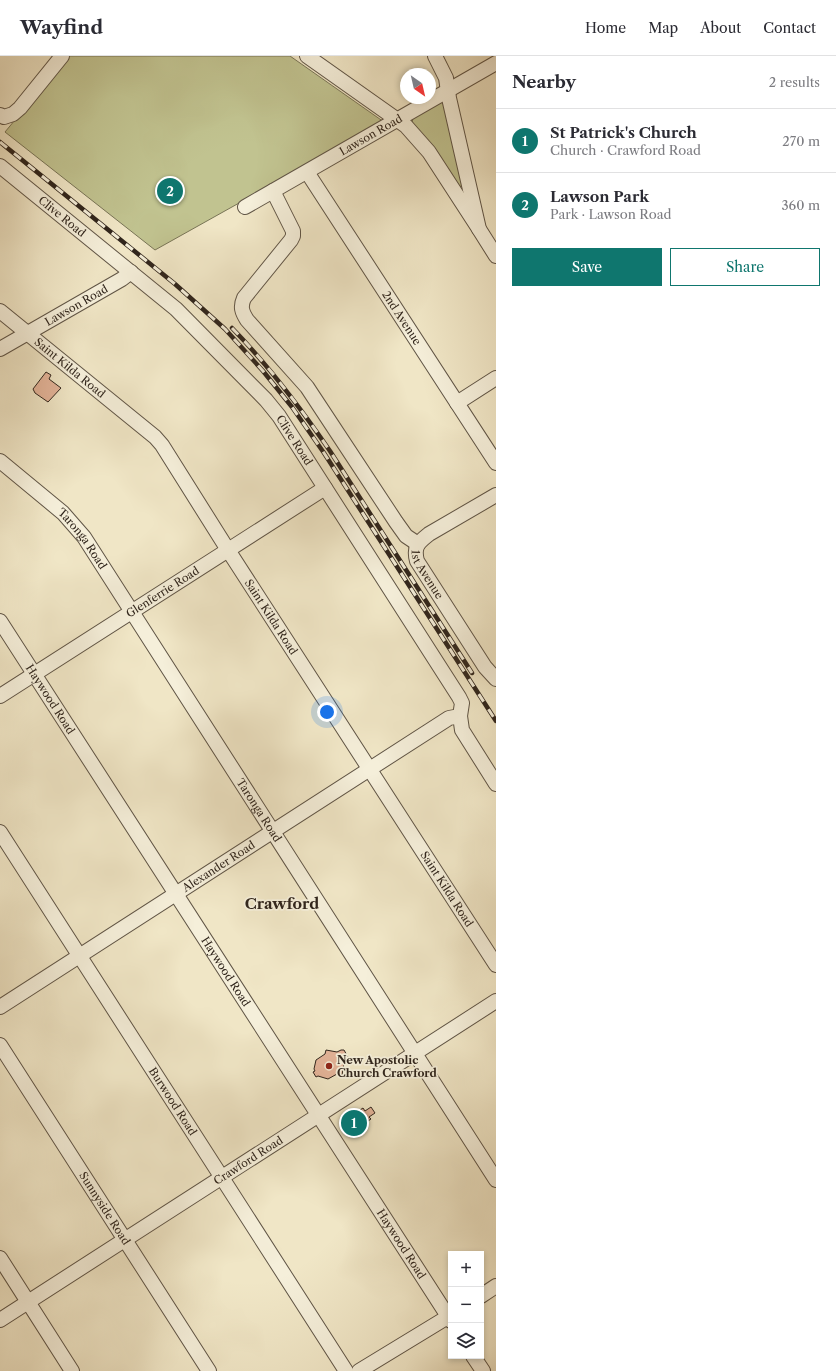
<!DOCTYPE html>
<meta charset="utf-8">
<style>
body{margin:0;font-family:"Libre Caslon Text",serif;background:#f7f7f7;color:#2b2b33}
.controls{position:absolute;right:12px;bottom:12px;display:grid;overflow:hidden;border-radius:0px;box-shadow:0 2px 6px #0003}
.controls button{width:36px;height:36px;display:grid;place-items:center;padding:0;border:0;border-bottom:1px solid #e1e1e2;background:#fff;color:#2b2b33;font:20px sans-serif}
.compass{position:absolute;left:400px;top:12px;width:36px;height:36px;border-radius:50%;background:#fff;box-shadow:0 2px 6px #0003;rotate:146deg}
.you{position:absolute;left:327px;top:656px;width:14px;height:14px;margin:-10px;border:3px solid #fff;border-radius:50%;background:#1a73e8;box-shadow:0 0 0 6px #1a73e833}
.badge{display:grid;place-items:center;width:26px;height:26px;border-radius:50%;background:#0f766e;color:#fff;font-size:13px;font-weight:700}
.pin{position:absolute;translate:-50% -50%;border:2px solid #fff;box-shadow:0 1px 4px #0006}
.list{margin:0;padding:0;list-style:none}
h2{display:flex;justify-content:space-between;align-items:center;height:52px;margin:0;padding:0 16px;font-size:17px}
h2 small{font-size:13px;font-weight:400;color:#7c7c81}
.list li{display:grid;grid-template-columns:26px 1fr auto;gap:12px;align-items:center;box-sizing:border-box;height:64px;padding:0 16px;border-top:1px solid #e1e1e2}
.list b{display:block;font-size:15px;white-space:nowrap}
.list p{margin:0;font-size:13px;white-space:nowrap;color:#7c7c81}
.list em{font-size:13px;font-style:normal;color:#7c7c81}
.actions{display:flex;gap:8px;padding:12px 16px}
.actions a{flex:1;padding:9px 0;border:1px solid #0f766e;border-radius:0px;text-align:center;font-size:14px;color:#0f766e}
.actions .main{background:#0f766e;color:#fff}
.icon{flex:none;width:22px;height:22px;fill:none;stroke:currentColor;stroke-width:2;stroke-linecap:round;stroke-linejoin:round}
.map{position:relative;flex:none;width:496px;height:1315px;overflow:hidden}
header{display:flex;align-items:center;gap:24px;box-sizing:border-box;height:56px;padding:0 20px;background:#fff;border-bottom:1px solid #e1e1e2}
header strong{font-size:19px}
nav{display:flex;gap:22px;margin-inline-start:auto;font-size:14px}
main{display:flex}
aside{flex:1;background:#fff}
.map>svg:first-child{display:block}
</style>
<header>
<strong>Wayfind</strong>
<nav><a>Home</a><a>Map</a><a>About</a><a>Contact</a></nav>
</header>
<main>
<div class="map">
<svg width="496" height="1315" viewBox="0 0 496 1315">
<rect width="100%" height="100%" fill="#f0e6c6"/>
<filter id="stains"><feTurbulence type="fractalNoise" baseFrequency=".005" numOctaves="4"/><feColorMatrix values="0 0 0 0 .2 0 0 0 0 .09 0 0 0 0 .02 0 0 0 .5 -.17"/></filter>
<radialGradient id="worn" r=".72"><stop offset=".6" stop-color="#630" stop-opacity="0"/><stop offset="1" stop-color="#630" stop-opacity=".3"/></radialGradient>
<g fill="#c1c390" stroke="#787456">
<polygon points="68,0 290,0 384,66 155,194 5,76"/>
<polygon points="442,45 444,46 463,129 459,131 412,67 413,62"/>
</g>
<g fill="#e3b398" stroke="#30251c">
<polygon points="46,316 51,319 49,323 61,332 48,346 35,337 33,333"/>
<polygon points="326,994 337,996 341,994 344,994 349,1003 348,1005 344,1007 342,1019 337,1018 328,1023 318,1020 316,1021 313,1016 315,1015 314,1013 316,1004 325,998"/>
<polygon points="371,1051 375,1057 369,1061 371,1063 359,1071 362,1075 354,1081 350,1076 349,1077 347,1075 342,1066 363,1052 365,1055"/>
</g>
<g fill="none" stroke-linecap="round" stroke-linejoin="round">
<defs>
<g id="minor">
<polyline points="307,0 406,70 429,96 479,173"/>
<polyline points="435,0 446,22 449,42 479,173 496,200"/>
<polyline points="0,59 4,61 13,58 20,52 62,0"/>
<path id="s1" d="M0 110 176 253 266 344 279 360 459 641 462 647 460 660 462 674 496 728"/>
<path id="s2" d="M307 116 496 407"/>
<path d="M273 135 293 175V180L291 184 244 242C240 251 242 256 247 264L307 331 396 466 406 480 418 488"/>
<path id="s3" d="M245 151 496 7"/>
<path id="s4" d="M0 255 155 381 162 389 228 494 496 909"/>
<path id="s5" d="M0 293 122 223 131 216"/>
<polyline points="457,347 496,322"/>
<path id="s6" d="M0 405 63 457 84 481 496 1124"/>
<path id="s7" d="M496 439 429 478C419 486 413 490 417 505L485 611 496 623"/>
<path id="s8" d="M0 565 451 1265"/>
<path id="s9" d="M0 640 325 432"/>
<path id="s10" d="M0 776 346 1315"/>
<path id="s11" d="M0 951 449 662 460 660"/>
<path id="s12" d="M0 989 209 1315"/>
<polyline points="0,1202 72,1315"/>
<polyline points="481,1240 496,1230"/>
<path id="s13" d="M0 1264 496 945"/>
<polyline points="473,1300 483,1315"/>
<polyline points="359,1315 451,1259"/>
</g>
</defs>
<use href="#minor" stroke="#605546" stroke-width="16"/>
<use href="#minor" stroke="#f5efda" stroke-width="14"/>
<defs>
<g id="rail">
<polyline points="0,86 175,228 225,273 263,315 292,351 324,397 496,665"/>
<path d="M232 272C269 310 300 351 330 395L472 617"/>
</g>
</defs>
<use href="#rail" stroke="#30251c" stroke-width="4.5"/>
<use href="#rail" stroke="#f5efda" stroke-width="3" stroke-dasharray="9" stroke-linecap="butt"/>
</g>
<circle fill="#8f2418" stroke="#f5efda" stroke-width="1.5" cx="329" cy="1010" r="4"/>
<g text-anchor="middle" dominant-baseline="central" stroke-width="3.5" stroke-linejoin="round" paint-order="stroke">
<g font-size="11" fill="#30251c" stroke="#f5efda">
<text stroke="none"><textPath href="#s3" startOffset="145">Lawson Road</textPath></text>
<text stroke="none"><textPath href="#s1" startOffset="80">Clive Road</textPath></text>
<text stroke="none"><textPath href="#s5" startOffset="88">Lawson Road</textPath></text>
<text stroke="none"><textPath href="#s2" startOffset="174">2nd Avenue</textPath></text>
<text stroke="none"><textPath href="#s4" startOffset="90">Saint Kilda Road</textPath></text>
<text stroke="none"><textPath href="#s1" startOffset="404">Clive Road</textPath></text>
<text stroke="none"><textPath href="#s6" startOffset="114">Taronga Road</textPath></text>
<text stroke="none"><textPath href="#s7" startOffset="126">1st Avenue</textPath></text>
<text stroke="none"><textPath href="#s9" startOffset="193">Glenferrie Road</textPath></text>
<text stroke="none"><textPath href="#s4" startOffset="414">Saint Kilda Road</textPath></text>
<text stroke="none"><textPath href="#s8" startOffset="93">Haywood Road</textPath></text>
<text stroke="none"><textPath href="#s6" startOffset="438">Taronga Road</textPath></text>
<text stroke="none"><textPath href="#s11" startOffset="260">Alexander Road</textPath></text>
<text stroke="none"><textPath href="#s4" startOffset="738">Saint Kilda Road</textPath></text>
<text stroke="none"><textPath href="#s8" startOffset="417">Haywood Road</textPath></text>
<text stroke="none"><textPath href="#s10" startOffset="320">Burwood Road</textPath></text>
<text stroke="none"><textPath href="#s13" startOffset="295">Crawford Road</textPath></text>
<text stroke="none"><textPath href="#s12" startOffset="194">Sunnyside Road</textPath></text>
<text stroke="none"><textPath href="#s8" startOffset="741">Haywood Road</textPath></text>
</g>
<g font-size="11" font-weight="bold" fill="#30251c" stroke="#f5efda" text-anchor="start">
<text x="337" y="1004">New Apostolic<tspan x="337" dy="13">Church Crawford</tspan></text>
</g>
<g font-size="15" font-weight="bold" fill="#30251c" stroke="#f5efda">
<text x="282" y="847">Crawford</text>
</g>
</g>
<rect width="100%" height="100%" filter="url(#stains)"/>
<rect width="100%" height="100%" fill="url(#worn)"/>
</svg>
<div class="controls">
<button>+</button>
<button>−</button>
<button><svg class="icon" aria-label="layers" viewBox="0 0 24 24"><path d="M12 4l9 5-9 5-9-5zM3 14l9 5 9-5"/></svg></button>
</div>
<svg class="compass" viewBox="-18 -18 36 36"><path d="M0-13l5 13h-10z" fill="#e53935"/><path d="M0 13l5-13h-10z" fill="#7c7c81"/></svg>
<div class="you"></div>
<div class="pin badge" style="left:354px;top:1067px">1</div>
<div class="pin badge" style="left:170px;top:135px">2</div>
</div>
<aside>
<h2>Nearby<small>2 results</small></h2>
<ul class="list">
<li><span class="badge">1</span><div><b>St Patrick's Church</b><p>Church · Crawford Road</p></div><em>270 m</em></li>
<li><span class="badge">2</span><div><b>Lawson Park</b><p>Park · Lawson Road</p></div><em>360 m</em></li>
</ul>
<div class="actions"><a class="main">Save</a><a>Share</a></div>
</aside>
</main>
